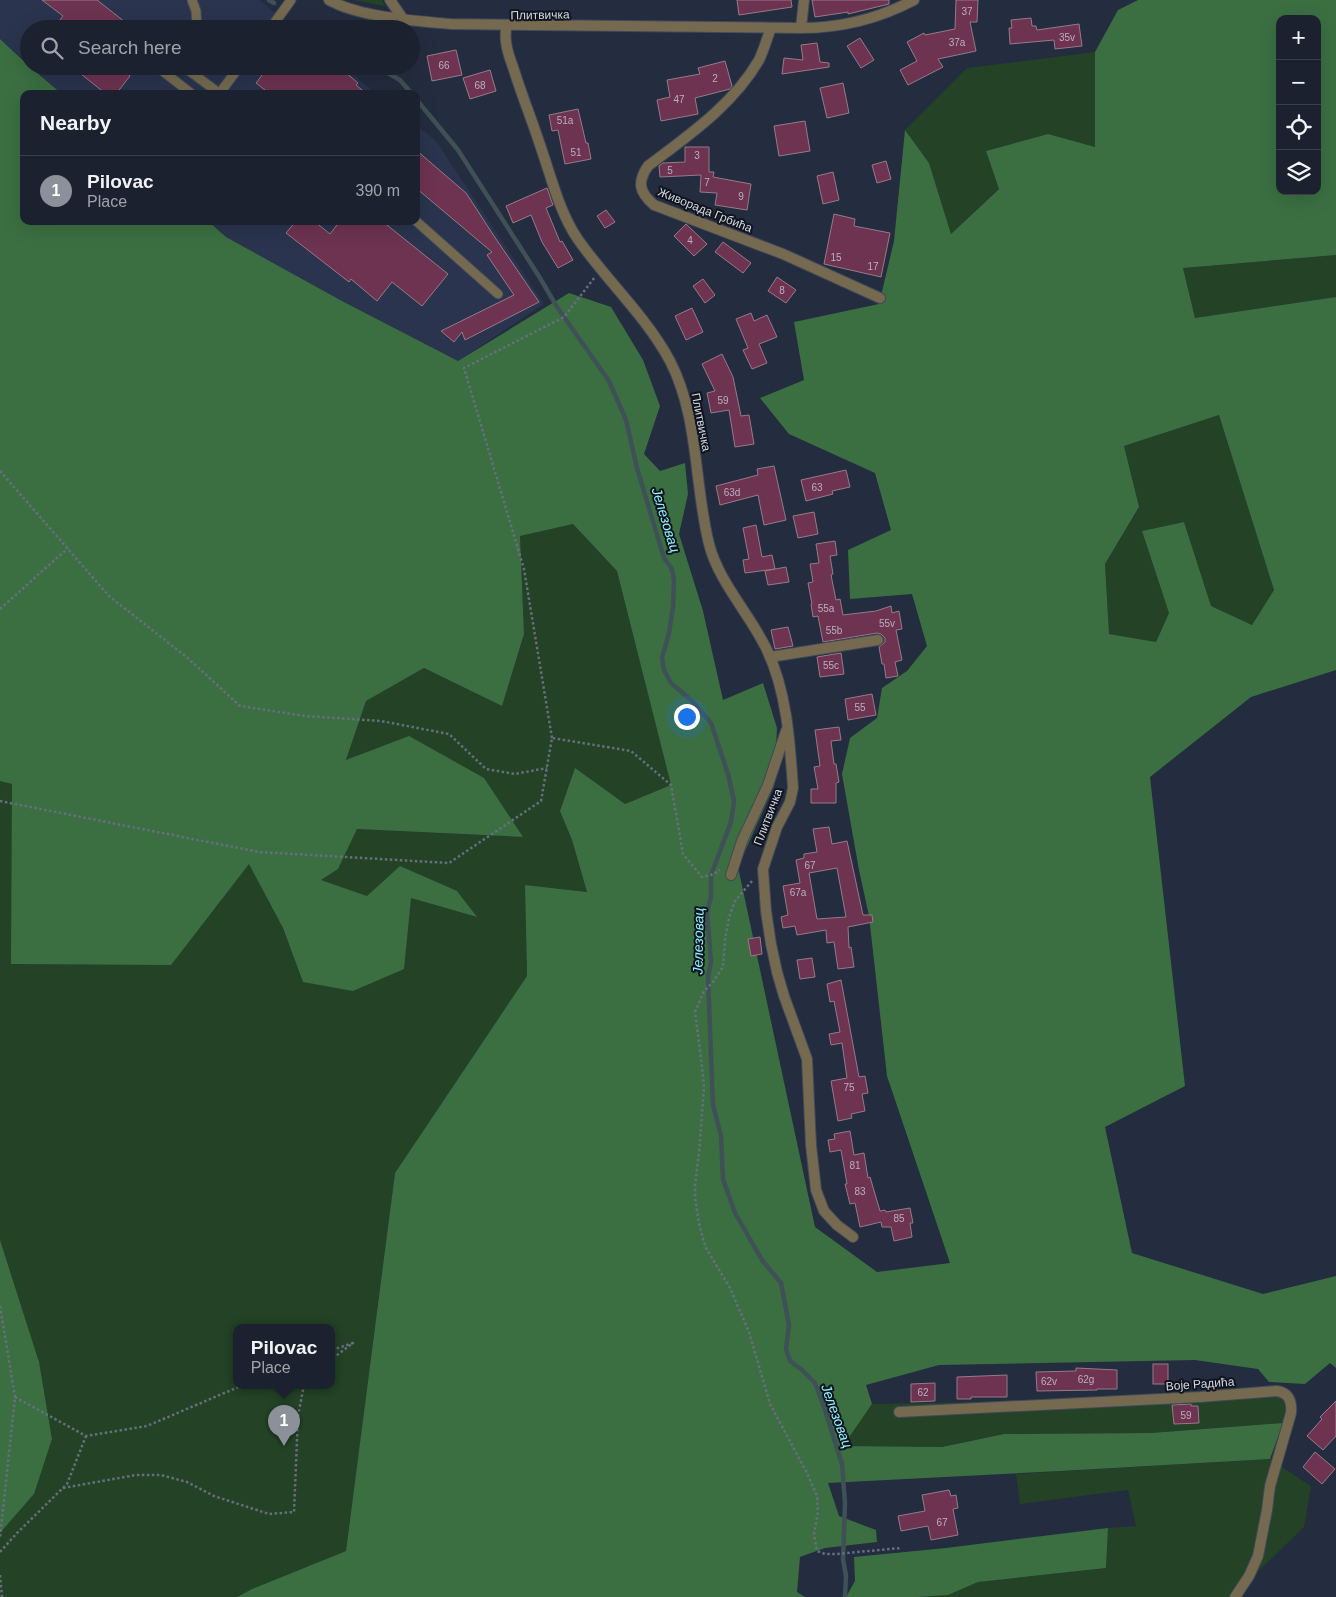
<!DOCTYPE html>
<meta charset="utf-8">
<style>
body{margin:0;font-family:Helvetica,sans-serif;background:#242937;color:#f1f3f6}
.controls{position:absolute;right:15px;top:15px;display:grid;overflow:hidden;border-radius:10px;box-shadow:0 5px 20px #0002}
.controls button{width:45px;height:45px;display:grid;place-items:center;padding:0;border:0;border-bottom:1px solid #393e4b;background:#1b212f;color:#f1f3f6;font:25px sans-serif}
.you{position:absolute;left:686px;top:716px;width:18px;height:18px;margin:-12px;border:4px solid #fff;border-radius:50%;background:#1a73e8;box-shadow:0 0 0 8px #1a73e833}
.badge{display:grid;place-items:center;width:32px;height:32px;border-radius:50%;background:#8c9099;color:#fff;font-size:16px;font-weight:700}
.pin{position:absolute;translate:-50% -41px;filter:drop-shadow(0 1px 2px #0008)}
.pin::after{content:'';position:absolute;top:26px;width:18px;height:15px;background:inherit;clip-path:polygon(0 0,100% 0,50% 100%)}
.popup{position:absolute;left:233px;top:1324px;width:102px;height:65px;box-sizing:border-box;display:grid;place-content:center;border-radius:10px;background:#1b212f;filter:drop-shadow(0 1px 4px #0005);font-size:16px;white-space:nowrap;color:#a0a3aa}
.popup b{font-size:19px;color:#f1f3f6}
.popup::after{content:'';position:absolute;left:50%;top:100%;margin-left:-10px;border:10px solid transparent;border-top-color:#1b212f}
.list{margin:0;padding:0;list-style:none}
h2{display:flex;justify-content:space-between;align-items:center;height:65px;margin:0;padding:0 20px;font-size:21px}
h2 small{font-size:16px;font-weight:400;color:#a0a3aa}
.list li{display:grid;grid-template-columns:32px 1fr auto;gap:15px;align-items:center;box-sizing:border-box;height:70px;padding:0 20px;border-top:1px solid #393e4b}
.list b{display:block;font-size:19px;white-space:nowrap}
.list p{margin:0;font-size:16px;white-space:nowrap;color:#a0a3aa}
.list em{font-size:16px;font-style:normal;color:#a0a3aa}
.icon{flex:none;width:28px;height:28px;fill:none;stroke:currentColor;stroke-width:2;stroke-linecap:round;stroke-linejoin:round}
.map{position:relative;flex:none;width:1336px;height:1597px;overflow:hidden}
.search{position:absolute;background:#1b212f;box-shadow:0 5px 20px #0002;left:20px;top:20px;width:400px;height:55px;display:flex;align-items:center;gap:12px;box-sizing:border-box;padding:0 18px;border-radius:28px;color:#a0a3aa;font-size:19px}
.panel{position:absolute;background:#1b212f;box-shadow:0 5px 20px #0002;left:20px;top:90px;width:400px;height:135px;border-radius:10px}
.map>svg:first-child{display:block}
</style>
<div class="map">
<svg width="1336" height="1597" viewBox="0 0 1336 1597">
<rect width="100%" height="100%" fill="#242c3f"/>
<g fill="#2a344e">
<polygon points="0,0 259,0 295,29 29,29 29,65 0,39"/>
<polygon points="30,66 342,66 377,94 62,94"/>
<polygon points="416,125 436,141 544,304 458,361 342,301 226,237 208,221 416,221"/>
</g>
<g fill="#234226" fill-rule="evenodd">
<polygon points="353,0 382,0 385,6"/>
<polygon points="1095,52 1095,147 1048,134 986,151 999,188 951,234 929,163 905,130 967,68"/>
<polygon points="1336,255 1336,297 1195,318 1183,268"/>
<polygon points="1219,415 1274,590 1252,625 1211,606 1184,522 1142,531 1169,613 1156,642 1109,634 1105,564 1139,508 1124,446"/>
<path d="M0 487 249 864 283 928 303 982 411 898 476 917 457 891 367 896 321 880 338 869 357 829 522 837 346 761 366 701 424 668 502 706 524 634 520 536 573 524 617 571 671 785 625 804 575 769 560 811 572 840 587 892 525 885 527 976 395 1173 346 1551 252 1589 237 1597H0V1533L34 1494 52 1439 39 1362 0 1240ZM236 1327H332V1385H236Z"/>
<polygon points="1280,1396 1290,1406 1283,1423 1151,1433 1004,1434 942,1447 842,1446 872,1404"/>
<polygon points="1270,1459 1311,1486 1304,1527 1232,1597 917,1597 948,1595 978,1582 1106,1568 1108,1528 1136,1526 1128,1490 1020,1504 1016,1474"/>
</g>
<g fill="#3b6f42" fill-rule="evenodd">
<path d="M1138 0H1336V255L1183 268 1195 318 1336 297V670L1251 697 1150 777 1185 1086 1105 1127 1132 1253 1263 1294 1336 1276V1368L1330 1363 1305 1384 1269 1382 1258 1369 1195 1360 939 1365 866 1385 872 1404 843 1446 942 1447 1004 1434 1151 1433 1283 1423 1270 1459 1061 1471 828 1483 839 1516 876 1530 877 1542 825 1548 800 1557 797 1592 805 1597H237L252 1589 346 1551 395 1173 527 976 525 885 587 892 572 840 560 811 575 768 625 804 671 785 617 571 573 524 520 536 524 634 502 706 424 668 366 701 346 760 409 736 484 778 523 837 357 829 338 869 321 880 367 896 400 866 457 891 477 917 411 898 404 969 353 991 303 982 283 928 249 864 171 965 11 964 12 784 0 781V39L29 66 62 94H24V221H208L226 237 342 301 458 361 569 293 611 307 643 360 660 406 644 454 660 471 685 463 688 494 679 534 703 611 723 700 763 683 777 728 774 786 738 867 815 1227 877 1272 950 1263 887 1076 869 916 859 870 842 774 850 738 877 718 882 688 907 671 927 646 912 594 850 599 848 550 891 530 875 473 789 434 760 398 804 380 794 322 879 304 894 241 905 130 929 163 951 234 999 189 986 151 1048 134 1095 147V52L1118 10ZM1280 19H1317V191H1280ZM1219 415 1274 590 1252 625 1211 606 1184 522 1142 531 1169 613 1156 642 1109 634 1105 564 1139 507 1124 446Z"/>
<polygon points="0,1240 39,1362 52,1439 34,1494 0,1533"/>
<polygon points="1108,1528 1106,1568 978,1582 948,1595 917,1597 846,1597 855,1581 854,1557 946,1548"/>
</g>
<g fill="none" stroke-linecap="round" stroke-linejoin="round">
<g stroke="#3f5156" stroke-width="4.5">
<polyline points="269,0 274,3"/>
<polyline points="376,66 400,80 412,94"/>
<polyline points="416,99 458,150 540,278 557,307 609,381 626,420 637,468 664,558 672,569 674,580 673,607 669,633 662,658 664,670 671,683 691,700 711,723 728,774 734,801 731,822 711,875 711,897 707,912 711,962 708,976 713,1105 721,1136 723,1179 735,1213 762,1260 781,1283 789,1325 786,1349 790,1361 802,1370 815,1383 823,1404 842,1464 845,1503 843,1559 846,1576 845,1597"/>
</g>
</g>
<g fill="#6d3351" stroke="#967b87" fill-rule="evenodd">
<polygon points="42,0 97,0 134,29 53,29 63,16"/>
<polygon points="737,0 791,0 792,7 739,15"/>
<polygon points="812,0 889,0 889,4 848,14 848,12 815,17"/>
<polygon points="956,0 978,0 977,22 970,22 976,51 938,59 943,67 908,85 900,70 917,61 907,42 924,33 925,35 955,29"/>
<polygon points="1031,18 1032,26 1036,26 1037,30 1079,24 1082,46 1055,49 1054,40 1010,44 1009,28 1012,28 1011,20"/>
<polygon points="860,38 874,60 861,68 847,46"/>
<polygon points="817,43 820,62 829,63 829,67 782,74 784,58 803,60 801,45"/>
<polygon points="456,50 462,75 432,81 427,56"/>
<polygon points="725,61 732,86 730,89 695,98 698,114 661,121 657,100 670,97 667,80 700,74 698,68"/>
<polygon points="71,66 118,66 130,76 116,94 106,94"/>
<polygon points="269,66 338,66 358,83 356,85 367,94 270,94 256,83"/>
<polygon points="490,70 496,91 470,99 463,78"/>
<polygon points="843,83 849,113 827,118 820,88"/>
<polygon points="578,109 586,143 588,143 591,159 565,164 558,130 552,131 549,115"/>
<polygon points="805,121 810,151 779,156 774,126"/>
<polygon points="685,147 709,147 709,172 714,172 713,177 751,184 747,210 715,205 717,193 700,192 701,175 660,177 659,166 663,163 685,162"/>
<polygon points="416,150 466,193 496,239 539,302 465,340 462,332 454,342 441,331 514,295 487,255 492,252 416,188"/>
<polygon points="886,161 891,179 877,183 872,165"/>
<polygon points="833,172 839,200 823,204 817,176"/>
<polygon points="547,188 553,205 546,208 560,242 562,241 573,260 558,268 542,242 531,215 513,223 506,206"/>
<polygon points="606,210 615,222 605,228 597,216"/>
<polygon points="834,214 855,219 854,226 890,233 881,277 824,264"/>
<polygon points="296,221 314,221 330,234 340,221 382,221 448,274 422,306 392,282 377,301 351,279 349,282 286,233"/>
<polygon points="686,224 707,244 694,256 674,236"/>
<polygon points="723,242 751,263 743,273 715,252"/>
<polygon points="777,277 796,290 786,303 768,291"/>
<polygon points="703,279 715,295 705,303 693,286"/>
<polygon points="692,308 703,332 686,340 675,316"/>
<polygon points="751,313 754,321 767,315 777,337 759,344 767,363 752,369 743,350 748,348 736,319"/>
<polygon points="722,354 733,377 741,416 749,415 754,444 735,447 729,410 711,413 707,393 715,391 702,364"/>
<polygon points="774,466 786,520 764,525 758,495 720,505 716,486 758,475 757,469"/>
<polygon points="846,470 850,487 832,491 833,494 806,501 801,480"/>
<polygon points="814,512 818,534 798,538 793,516"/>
<polygon points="756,525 762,557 772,555 775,569 745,573 743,560 749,559 743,528"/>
<polygon points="835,541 837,555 830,556 833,574 831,575 836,600 840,599 843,615 876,611 891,606 892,613 899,611 902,629 896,630 902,660 895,662 898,676 886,678 884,664 882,664 879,647 885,642 885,638 881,634 877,633 823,642 818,616 813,617 811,604 812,604 808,583 813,582 810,564 819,563 816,544"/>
<polygon points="786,567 789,582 768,585 765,571"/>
<polygon points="788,627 793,646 775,649 771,630"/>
<polygon points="841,653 844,674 820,677 817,657"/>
<polygon points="872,694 876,715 848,720 845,699"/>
<polygon points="839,727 841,740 831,741 834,764 836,764 839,782 836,783 836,803 811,803 811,789 818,789 814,767 820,766 815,730"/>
<path d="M829 827 832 844 847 841 863 915H872L873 922 848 927 849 948 851 947 854 967 838 969 834 942 827 943 826 930 797 935 795 926 783 928 781 917 788 915 783 886 800 883 796 860 804 858V854L817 852 813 829ZM837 868 846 917 817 919 809 873Z"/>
<polygon points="760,937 762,954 751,956 748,939"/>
<polygon points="812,958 815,977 800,979 797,960"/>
<polygon points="841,980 859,1077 865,1076 868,1093 862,1094 865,1111 851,1114 852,1118 838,1121 831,1081 847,1078 842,1043 831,1045 829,1034 840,1032 834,1001 830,1002 827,984"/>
<polygon points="850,1131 854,1155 864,1153 868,1178 870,1177 880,1211 885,1210 886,1212 910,1208 913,1223 910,1223 912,1237 894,1241 891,1227 882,1227 881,1222 860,1227 855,1203 850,1204 845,1184 847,1184 841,1150 830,1152 828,1140 835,1139 834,1134"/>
<rect x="1153" y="1364" width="15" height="20"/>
<polygon points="1076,1368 1117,1370 1117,1389 1097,1389 1097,1390 1037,1391 1036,1372 1076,1371"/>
<polygon points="1007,1375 1007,1397 971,1397 971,1399 957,1399 957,1377"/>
<polygon points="935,1383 935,1401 911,1402 911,1384"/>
<polygon points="1336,1401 1336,1436 1323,1450 1307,1436 1322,1419 1320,1417"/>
<polygon points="1191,1404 1191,1406 1198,1406 1199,1423 1174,1424 1172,1405"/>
<polygon points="1315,1452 1335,1469 1322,1484 1303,1467"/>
<polygon points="949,1490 951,1496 956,1495 958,1508 953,1509 958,1535 931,1540 928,1526 901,1531 898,1516 925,1511 922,1495"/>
</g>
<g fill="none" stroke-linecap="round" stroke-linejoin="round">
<defs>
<g id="service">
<polyline points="192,0 196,11 197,29"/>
<polyline points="270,29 291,0"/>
<polyline points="156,66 192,94"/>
<polyline points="186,66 188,70 219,93"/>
<polyline points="219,94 240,66"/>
<polyline points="416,221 498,294"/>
</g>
<g id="minor">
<path d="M329 0C359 17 415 21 451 24L801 28C842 28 878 19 914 0"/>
<polyline points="390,0 403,19"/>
<path d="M506 26C506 31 505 37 506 42 507 52 511 61 514 70 522 96 532 120 540 145 551 176 559 211 577 238 606 280 646 316 670 361 699 417 694 484 709 544 719 583 750 614 767 650 787 692 790 743 793 788L790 802 777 827 763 869 766 911 771 944 777 972 784 996 807 1059 811 1145 816 1190 824 1211 837 1225 853 1237"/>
<path d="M771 28C767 38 764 50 759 60 733 105 689 135 648 166 637 182 639 192 654 205L783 254 880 298"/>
<polyline points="801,28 804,0"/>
<polyline points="770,657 878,640"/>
<polyline points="731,875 742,841 768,785 786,731"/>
<path d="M899 1412 1200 1397 1277 1391C1289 1393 1292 1401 1291 1413L1270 1486 1267 1510 1258 1556 1249 1576 1235 1597"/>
</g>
</defs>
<use href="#service" stroke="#40485a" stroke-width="11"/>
<use href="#minor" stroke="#40485a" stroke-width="12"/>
<g stroke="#676e7f" stroke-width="2.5" stroke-dasharray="2.5 2.5" stroke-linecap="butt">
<polyline points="0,471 109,596 189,659 240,706 305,716 381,721 449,734 486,769 515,774 547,768"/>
<polyline points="0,609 68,548"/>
<polyline points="552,738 524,569 464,368 564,317 595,277"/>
<polyline points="0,801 259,852 449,863 541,801 552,738 631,751 671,785 683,854 702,877 711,875 720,870"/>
<polyline points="752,881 735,901 729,918 725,939 723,967 713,982 704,991 695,1012 701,1058 704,1087 699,1153 695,1185 695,1198 699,1223 703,1239 706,1248 730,1288 749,1332 770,1404 807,1473 817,1496 818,1512 814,1534 817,1551 825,1554 836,1554 901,1548"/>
<polyline points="0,1306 15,1397 0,1538"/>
<polyline points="332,1350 353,1343 332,1359"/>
<polyline points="15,1397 86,1436 147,1426 243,1385"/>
<polyline points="63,1488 136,1475 161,1475 187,1482 214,1496 269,1514 294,1512 298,1416 304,1385"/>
<polyline points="0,1552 17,1533 67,1484 86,1436"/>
<polyline points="0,1575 2,1597"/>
</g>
<use href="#service" stroke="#756a50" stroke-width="9"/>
<use href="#minor" stroke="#756a50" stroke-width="10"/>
</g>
<g text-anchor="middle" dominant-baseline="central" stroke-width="4" stroke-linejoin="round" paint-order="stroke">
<g font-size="10" fill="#baafc0">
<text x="967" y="11">37</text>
<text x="1067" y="37">35v</text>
<text x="957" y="42">37a</text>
<text x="444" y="65">66</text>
<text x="715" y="78">2</text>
<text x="480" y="85">68</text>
<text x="679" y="99">47</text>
<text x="565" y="120">51a</text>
<text x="576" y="152">51</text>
<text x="697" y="155">3</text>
<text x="670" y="170">5</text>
<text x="707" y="182">7</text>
<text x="741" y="196">9</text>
<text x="690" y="240">4</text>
<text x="836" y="257">15</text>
<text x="873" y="266">17</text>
<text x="782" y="290">8</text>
<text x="723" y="400">59</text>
<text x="817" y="487">63</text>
<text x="732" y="492">63d</text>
<text x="826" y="608">55a</text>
<text x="887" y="623">55v</text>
<text x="834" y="630">55b</text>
<text x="831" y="665">55c</text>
<text x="860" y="707">55</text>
<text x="810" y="865">67</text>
<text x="798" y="892">67a</text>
<text x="849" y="1087">75</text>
<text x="855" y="1165">81</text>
<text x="860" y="1191">83</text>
<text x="899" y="1218">85</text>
<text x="1086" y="1379">62g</text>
<text x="1049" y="1381">62v</text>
<text x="923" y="1392">62</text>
<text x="1186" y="1415">59</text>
<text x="942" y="1522">67</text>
</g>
<g font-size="12" fill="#d3d8e5" stroke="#11141d">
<text transform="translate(540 15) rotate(-1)">Плитвичка</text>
<text transform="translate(705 210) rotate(22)">Живорада Грбића</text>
<text transform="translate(701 422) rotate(79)">Плитвичка</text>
<text transform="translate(768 817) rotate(-69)">Плитвичка</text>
<text transform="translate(1200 1384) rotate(-4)">Воје Радића</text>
</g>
<g font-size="14" font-style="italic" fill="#8ef5fe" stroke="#11141d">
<text transform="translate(666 520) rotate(73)">Јелезовац</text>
<text transform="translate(698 941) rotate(-89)">Јелезовац</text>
<text transform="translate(837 1416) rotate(70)">Јелезовац</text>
</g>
</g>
</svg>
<div class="controls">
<button>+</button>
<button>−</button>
<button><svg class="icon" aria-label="locate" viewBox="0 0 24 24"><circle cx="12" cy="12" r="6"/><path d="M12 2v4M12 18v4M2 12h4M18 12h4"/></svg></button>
<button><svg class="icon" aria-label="layers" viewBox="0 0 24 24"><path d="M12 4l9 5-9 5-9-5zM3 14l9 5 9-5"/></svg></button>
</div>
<div class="you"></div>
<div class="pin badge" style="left:284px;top:1446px">1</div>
<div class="popup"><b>Pilovac</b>Place</div>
<div class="search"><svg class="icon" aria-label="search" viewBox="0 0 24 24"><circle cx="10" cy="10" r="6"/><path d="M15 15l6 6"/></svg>Search here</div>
<section class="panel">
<h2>Nearby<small></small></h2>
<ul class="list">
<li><span class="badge">1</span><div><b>Pilovac</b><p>Place</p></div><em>390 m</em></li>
</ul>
</section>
</div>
